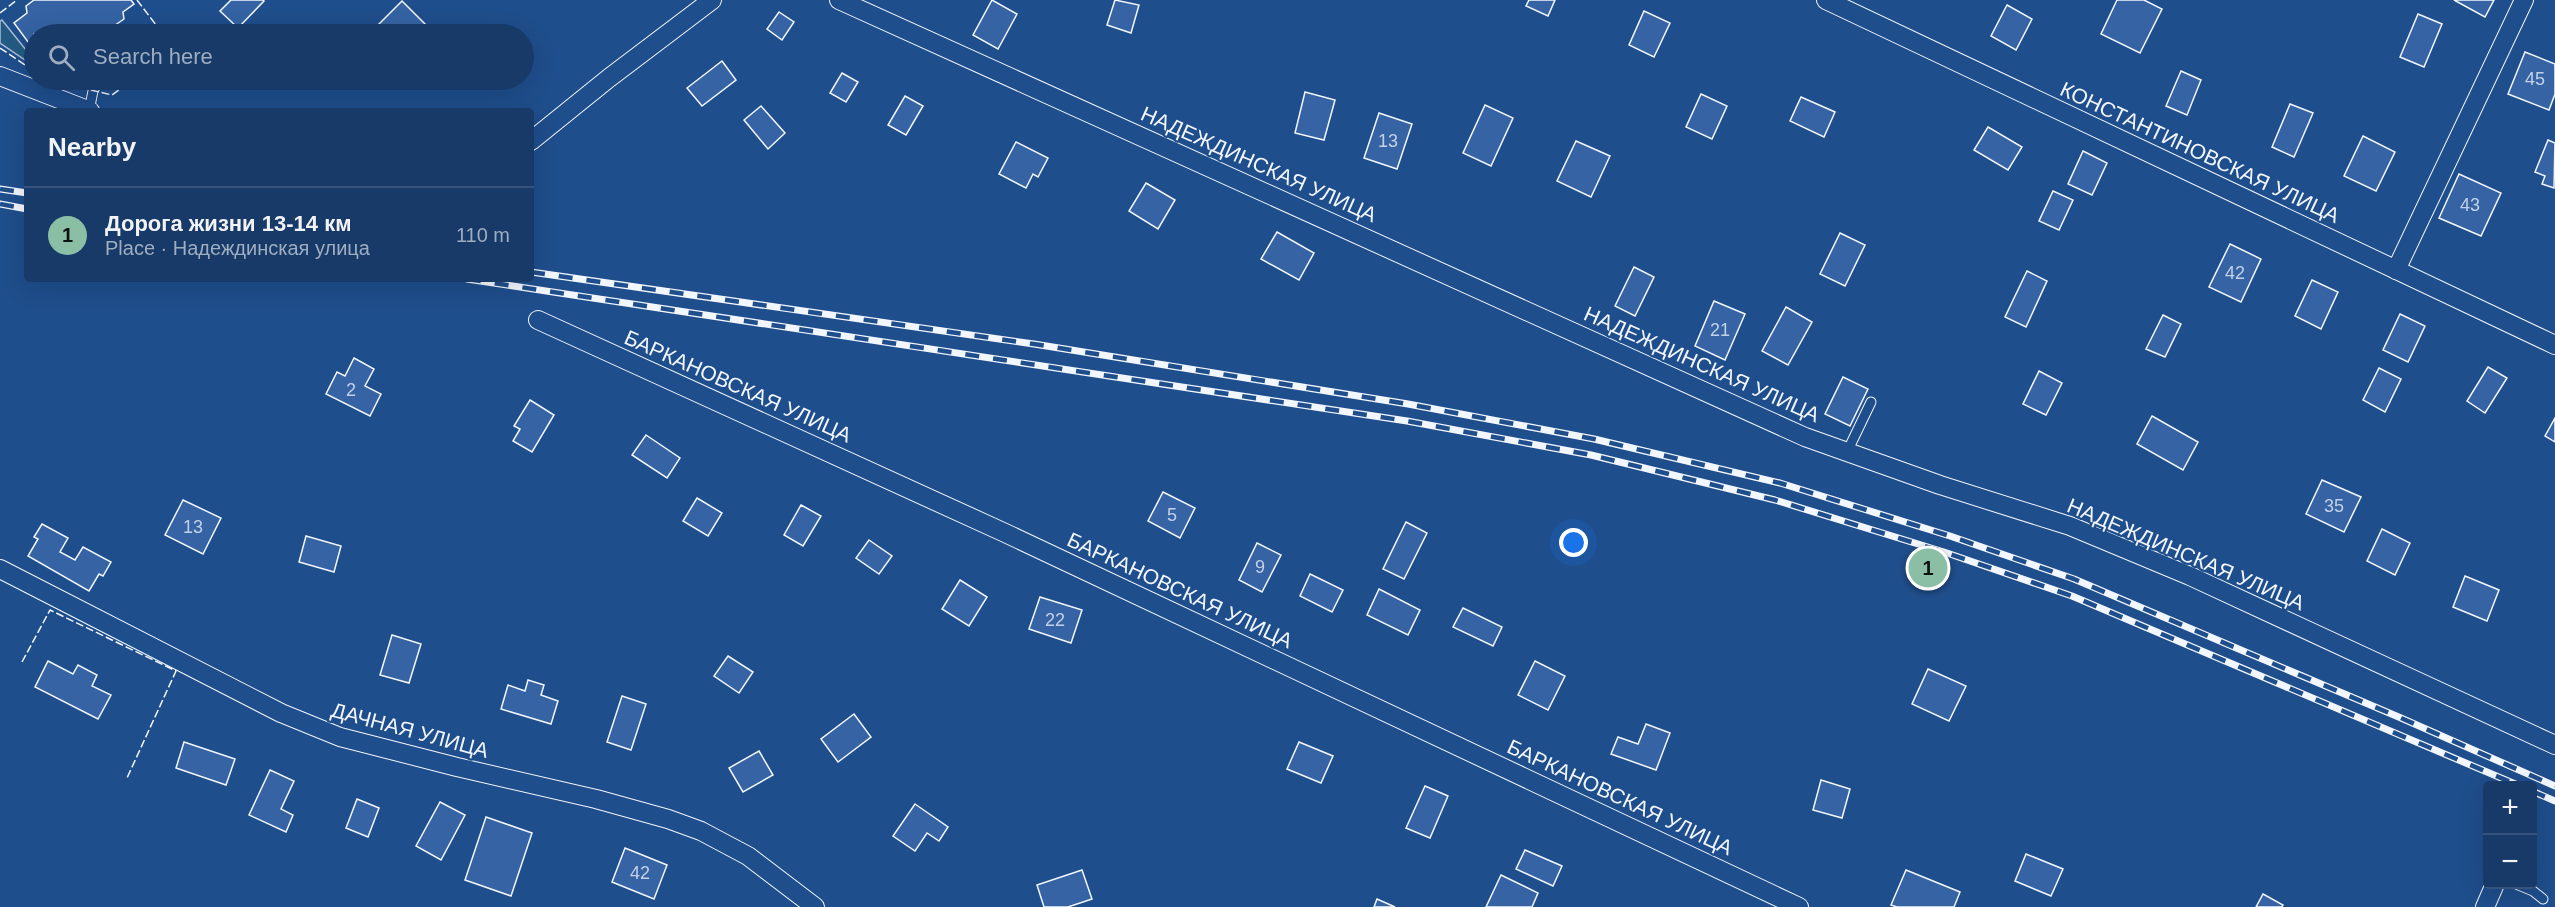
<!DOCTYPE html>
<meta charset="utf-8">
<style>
body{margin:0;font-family:Helvetica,sans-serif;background:#244571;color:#f1f3f6}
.controls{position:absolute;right:18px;bottom:18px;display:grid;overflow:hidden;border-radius:6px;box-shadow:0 6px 24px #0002}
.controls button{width:54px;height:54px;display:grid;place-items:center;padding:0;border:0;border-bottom:2px solid #36547d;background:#173a69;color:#f1f3f6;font:30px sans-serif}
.you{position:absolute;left:1574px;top:543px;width:21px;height:21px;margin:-15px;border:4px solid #fff;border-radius:50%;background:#1a73e8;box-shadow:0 0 0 9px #1a73e833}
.badge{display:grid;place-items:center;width:39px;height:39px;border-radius:50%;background:#8abfa5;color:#111;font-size:20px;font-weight:700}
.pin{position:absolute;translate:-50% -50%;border:3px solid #fff;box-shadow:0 2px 6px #0006}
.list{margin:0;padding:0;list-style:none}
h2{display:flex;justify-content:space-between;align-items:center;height:78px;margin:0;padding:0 24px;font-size:26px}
h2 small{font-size:20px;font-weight:400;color:#9eadc0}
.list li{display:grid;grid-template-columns:39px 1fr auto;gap:18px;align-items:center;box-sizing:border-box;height:96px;padding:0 24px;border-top:2px solid #36547d}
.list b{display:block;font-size:22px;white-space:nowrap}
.list p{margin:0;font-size:20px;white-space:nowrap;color:#9eadc0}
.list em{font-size:20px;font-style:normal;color:#9eadc0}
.icon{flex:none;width:33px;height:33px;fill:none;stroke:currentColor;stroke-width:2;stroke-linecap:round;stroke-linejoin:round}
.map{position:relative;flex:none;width:2555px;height:907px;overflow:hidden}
.search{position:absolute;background:#173a69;box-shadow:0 6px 24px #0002;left:24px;top:24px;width:510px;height:66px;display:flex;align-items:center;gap:15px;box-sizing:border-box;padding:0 21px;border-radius:33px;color:#9eadc0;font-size:22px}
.panel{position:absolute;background:#173a69;box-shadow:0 6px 24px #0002;left:24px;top:108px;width:510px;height:174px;border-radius:6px}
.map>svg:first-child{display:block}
</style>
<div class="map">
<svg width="2555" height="907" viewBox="0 0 2555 907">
<rect width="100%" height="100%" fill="#1f4e8c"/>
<polygon fill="#245a82" stroke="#a8bbd7" stroke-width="1.5" points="2,20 34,60 34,66 0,43 0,21"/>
<g fill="#3563a3" stroke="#f2f6ff" stroke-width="1.5">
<polygon points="34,0 131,0 134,4 123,12 124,19 111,28 105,26 94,34 34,34 34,50 14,23 27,13 26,6"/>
<polygon points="231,0 263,0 264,1 238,28 220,11"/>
<polygon points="992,0 1017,14 998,49 973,35"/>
<polygon points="1115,0 1139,5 1131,33 1107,25"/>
<polygon points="1529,0 1555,0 1548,16 1526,6"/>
<polygon points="2117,0 2144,0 2162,9 2140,53 2101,34"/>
<polygon points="2454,0 2494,0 2485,17"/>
<polygon points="402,1 426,25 416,34 389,34 379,24"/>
<polygon points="2007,5 2032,19 2016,50 1991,36"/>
<polygon points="1644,11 1670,23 1654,57 1629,45"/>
<polygon points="779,12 794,22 782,40 767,29"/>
<polygon points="2418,14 2442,24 2424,67 2400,57"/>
<polygon points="306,26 317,34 299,34"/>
<polygon points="2525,52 2555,64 2555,94 2549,110 2508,94"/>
<polygon points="722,61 736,80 702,106 687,88"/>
<polygon points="2181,71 2201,80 2187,115 2166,106"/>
<polygon points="842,73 858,82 846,102 830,93"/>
<polygon points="1305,92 1335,100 1324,140 1295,133"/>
<polygon points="1701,94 1727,106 1712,139 1686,127"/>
<polygon points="905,96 923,106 906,135 888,125"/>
<polygon points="1801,97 1835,112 1824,137 1790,121"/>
<polygon points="2290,104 2313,113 2294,157 2272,147"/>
<polygon points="1485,105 1513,118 1491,166 1463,153"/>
<polygon points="761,106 785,133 768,149 744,120"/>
<polygon points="1379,113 1412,124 1397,169 1364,158"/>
<polygon points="1988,127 2022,147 2008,170 1974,150"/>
<polygon points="2363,136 2395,152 2376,191 2344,176"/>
<polygon points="2548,140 2555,143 2554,188 2542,184 2545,176 2535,172"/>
<polygon points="1576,141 1610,156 1591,197 1557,181"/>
<polygon points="1016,142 1048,158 1038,177 1033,174 1026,188 999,174"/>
<polygon points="2083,151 2107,163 2092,195 2068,184"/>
<polygon points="2459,174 2501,193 2481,236 2439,218"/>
<polygon points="1146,183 1175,200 1158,229 1129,211"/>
<polygon points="2053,191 2073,200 2059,230 2039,221"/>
<polygon points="1277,232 1314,253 1299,280 1261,259"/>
<polygon points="1840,233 1865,245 1845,286 1820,274"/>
<polygon points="2230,244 2261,259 2241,302 2209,287"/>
<polygon points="1634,267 1654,277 1635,316 1615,306"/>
<polygon points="2027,271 2047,281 2026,327 2005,317"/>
<polygon points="2312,280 2338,292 2321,329 2295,316"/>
<polygon points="1714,301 1745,314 1725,360 1695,346"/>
<polygon points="1786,307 1812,322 1788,365 1762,351"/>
<polygon points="2400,314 2425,326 2408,362 2383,350"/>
<polygon points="2163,315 2181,324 2165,357 2146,349"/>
<polygon points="354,358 374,369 365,386 381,394 370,416 326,394 337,372 345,376"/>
<polygon points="2488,367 2507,378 2485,413 2467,401"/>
<polygon points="2379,368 2401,379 2385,412 2363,400"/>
<polygon points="2039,371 2062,383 2046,415 2023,404"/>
<polygon points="1843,377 1868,389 1850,426 1825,414"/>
<polygon points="530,400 554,415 532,452 513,441 520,429 514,426"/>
<polygon points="2152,416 2198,442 2183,470 2137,444"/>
<polygon points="2555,418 2555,442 2545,436"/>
<polygon points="646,435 680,458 667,478 632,455"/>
<polygon points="2322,480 2361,497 2344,532 2306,514"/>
<polygon points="1163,492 1195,508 1180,538 1148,521"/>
<polygon points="697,498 722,513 708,536 683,521"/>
<polygon points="183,500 221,518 203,554 165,535"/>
<polygon points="801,505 821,516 803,546 784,535"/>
<polygon points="1406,522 1427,533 1404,579 1383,569"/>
<polygon points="42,524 68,538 60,552 75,560 83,547 111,562 103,576 99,574 89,591 28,556 38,539 34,537"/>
<polygon points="2382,529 2410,543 2395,575 2367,561"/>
<polygon points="306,536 341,546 334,572 299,562"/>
<polygon points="869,540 892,556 879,574 856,558"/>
<polygon points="1257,543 1281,555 1262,592 1239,580"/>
<polygon points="1310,574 1343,590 1332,612 1300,596"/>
<polygon points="2465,576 2499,590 2487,621 2453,607"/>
<polygon points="960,580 987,597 969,626 942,609"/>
<polygon points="1379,589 1420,610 1408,635 1367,615"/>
<polygon points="1040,597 1082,610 1071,643 1029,629"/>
<polygon points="1463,608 1502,627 1493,646 1453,627"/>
<polygon points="392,635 421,644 409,683 380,675"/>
<polygon points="728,656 753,672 739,693 714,676"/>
<polygon points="48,661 73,674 78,665 97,675 92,686 111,695 98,719 35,687"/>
<polygon points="1535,661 1565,676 1548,710 1518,695"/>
<polygon points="1928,669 1966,686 1949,721 1912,704"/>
<polygon points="528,680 544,685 541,695 558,701 551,724 501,709 508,685 525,691"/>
<polygon points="622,696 646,704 631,750 607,742"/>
<polygon points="854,714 871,737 838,762 821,739"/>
<polygon points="1646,724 1670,733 1656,770 1611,754 1618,737 1638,744"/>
<polygon points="184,742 235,759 226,785 176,768"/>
<polygon points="1299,742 1333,756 1321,783 1287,769"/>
<polygon points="759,751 773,775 743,792 729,768"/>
<polygon points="270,770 294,781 281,809 293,815 286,832 249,815"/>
<polygon points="1821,780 1850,789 1842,818 1813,810"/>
<polygon points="1425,786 1448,796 1430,838 1406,828"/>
<polygon points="357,799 379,808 368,837 346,828"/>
<polygon points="440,802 465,815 441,860 416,846"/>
<polygon points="915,804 948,827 939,841 927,833 915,851 893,836"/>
<polygon points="486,817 532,833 511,896 465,880"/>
<polygon points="625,848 667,865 654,899 612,882"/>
<polygon points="1525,850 1562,866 1553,886 1516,869"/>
<polygon points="2026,854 2063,869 2051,896 2015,881"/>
<polygon points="1082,870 1092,899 1068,907 1044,907 1037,885"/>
<polygon points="1906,870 1960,892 1954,907 1897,907 1891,905"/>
<polygon points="1501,875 1538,893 1532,907 1486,907"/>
<polygon points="2263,894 2283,905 2282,907 2256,907"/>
<polygon points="1377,899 1395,907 1374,907"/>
</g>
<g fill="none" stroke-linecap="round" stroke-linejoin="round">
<defs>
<g id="service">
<polyline points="89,111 93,91 99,80"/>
<polyline points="1847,452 1871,402"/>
<polyline points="2516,884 2533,891 2543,899"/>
</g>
<g id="minor">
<polyline points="839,0 1805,437 1940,485 2070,526 2190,576 2555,745"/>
<polyline points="1826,0 2555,345"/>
<polyline points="0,76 90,111"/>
<polyline points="531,141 609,78 712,0"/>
<polyline points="2396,270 2524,0"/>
<polyline points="538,320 1003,532 1799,907"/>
<polyline points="0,569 281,713 340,737 457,767 596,799 668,819 701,831 748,856 815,907"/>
<polyline points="2485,907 2495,884"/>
</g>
</defs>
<use href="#service" stroke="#f2f6ff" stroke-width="11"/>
<use href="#minor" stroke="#f2f6ff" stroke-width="20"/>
<use href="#service" stroke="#1f4e8c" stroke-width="9"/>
<use href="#minor" stroke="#1f4e8c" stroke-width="18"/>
<defs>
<g id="rail">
<polyline points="0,189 27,193"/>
<polyline points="0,204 27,209"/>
<polyline points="531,272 1034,344 1408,404 1594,439 1780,483 1950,536 2074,579 2401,718 2555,786"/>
<polyline points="467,279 1407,421 1591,455 1775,500 1944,552 2072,596 2520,786"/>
<polyline points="2532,791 2555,801"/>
</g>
</defs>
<use href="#rail" stroke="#f2f6ff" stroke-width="7"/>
<use href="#rail" stroke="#1f4e8c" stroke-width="4.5" stroke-dasharray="14" stroke-linecap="butt"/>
<g stroke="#f2f6ff" stroke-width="1.5" stroke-dasharray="8 3" stroke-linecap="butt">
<polyline points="137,0 163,34"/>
<polyline points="0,13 17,0"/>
<polyline points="0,48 34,71"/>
<polyline points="48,80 112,95 132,80"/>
<polyline points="22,662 50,610 176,671 127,778"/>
</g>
</g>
<g text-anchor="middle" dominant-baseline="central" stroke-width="4.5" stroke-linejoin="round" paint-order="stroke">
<g font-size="18" fill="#c3d1e8">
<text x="2535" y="79">45</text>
<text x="1388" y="141">13</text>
<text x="2470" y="205">43</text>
<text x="2235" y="273">42</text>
<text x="1720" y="330">21</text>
<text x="351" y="390">2</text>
<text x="2334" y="506">35</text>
<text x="1172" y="515">5</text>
<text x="193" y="527">13</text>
<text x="1260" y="567">9</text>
<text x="1055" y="620">22</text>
<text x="640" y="873">42</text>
</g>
<g font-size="21" fill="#f2f6ff" stroke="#1f4e8c">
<text transform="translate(2200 152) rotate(25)">КОНСТАНТИНОВСКАЯ УЛИЦА</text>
<text transform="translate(1259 164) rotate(24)">НАДЕЖДИНСКАЯ УЛИЦА</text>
<text transform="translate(1702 364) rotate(24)">НАДЕЖДИНСКАЯ УЛИЦА</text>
<text transform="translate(738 386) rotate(24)">БАРКАНОВСКАЯ УЛИЦА</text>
<text transform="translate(2186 554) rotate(23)">НАДЕЖДИНСКАЯ УЛИЦА</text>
<text transform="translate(1180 590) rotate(25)">БАРКАНОВСКАЯ УЛИЦА</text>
<text transform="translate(410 730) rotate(15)">ДАЧНАЯ УЛИЦА</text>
<text transform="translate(1620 797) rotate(25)">БАРКАНОВСКАЯ УЛИЦА</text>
</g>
</g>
</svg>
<div class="controls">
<button>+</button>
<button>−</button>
</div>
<div class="you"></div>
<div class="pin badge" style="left:1928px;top:568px">1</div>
<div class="search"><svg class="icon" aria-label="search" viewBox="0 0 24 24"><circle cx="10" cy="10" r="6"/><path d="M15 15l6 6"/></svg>Search here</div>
<section class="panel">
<h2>Nearby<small></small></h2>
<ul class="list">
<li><span class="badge">1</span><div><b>Дорога жизни 13-14 км</b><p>Place · Надеждинская улица</p></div><em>110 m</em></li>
</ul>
</section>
</div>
